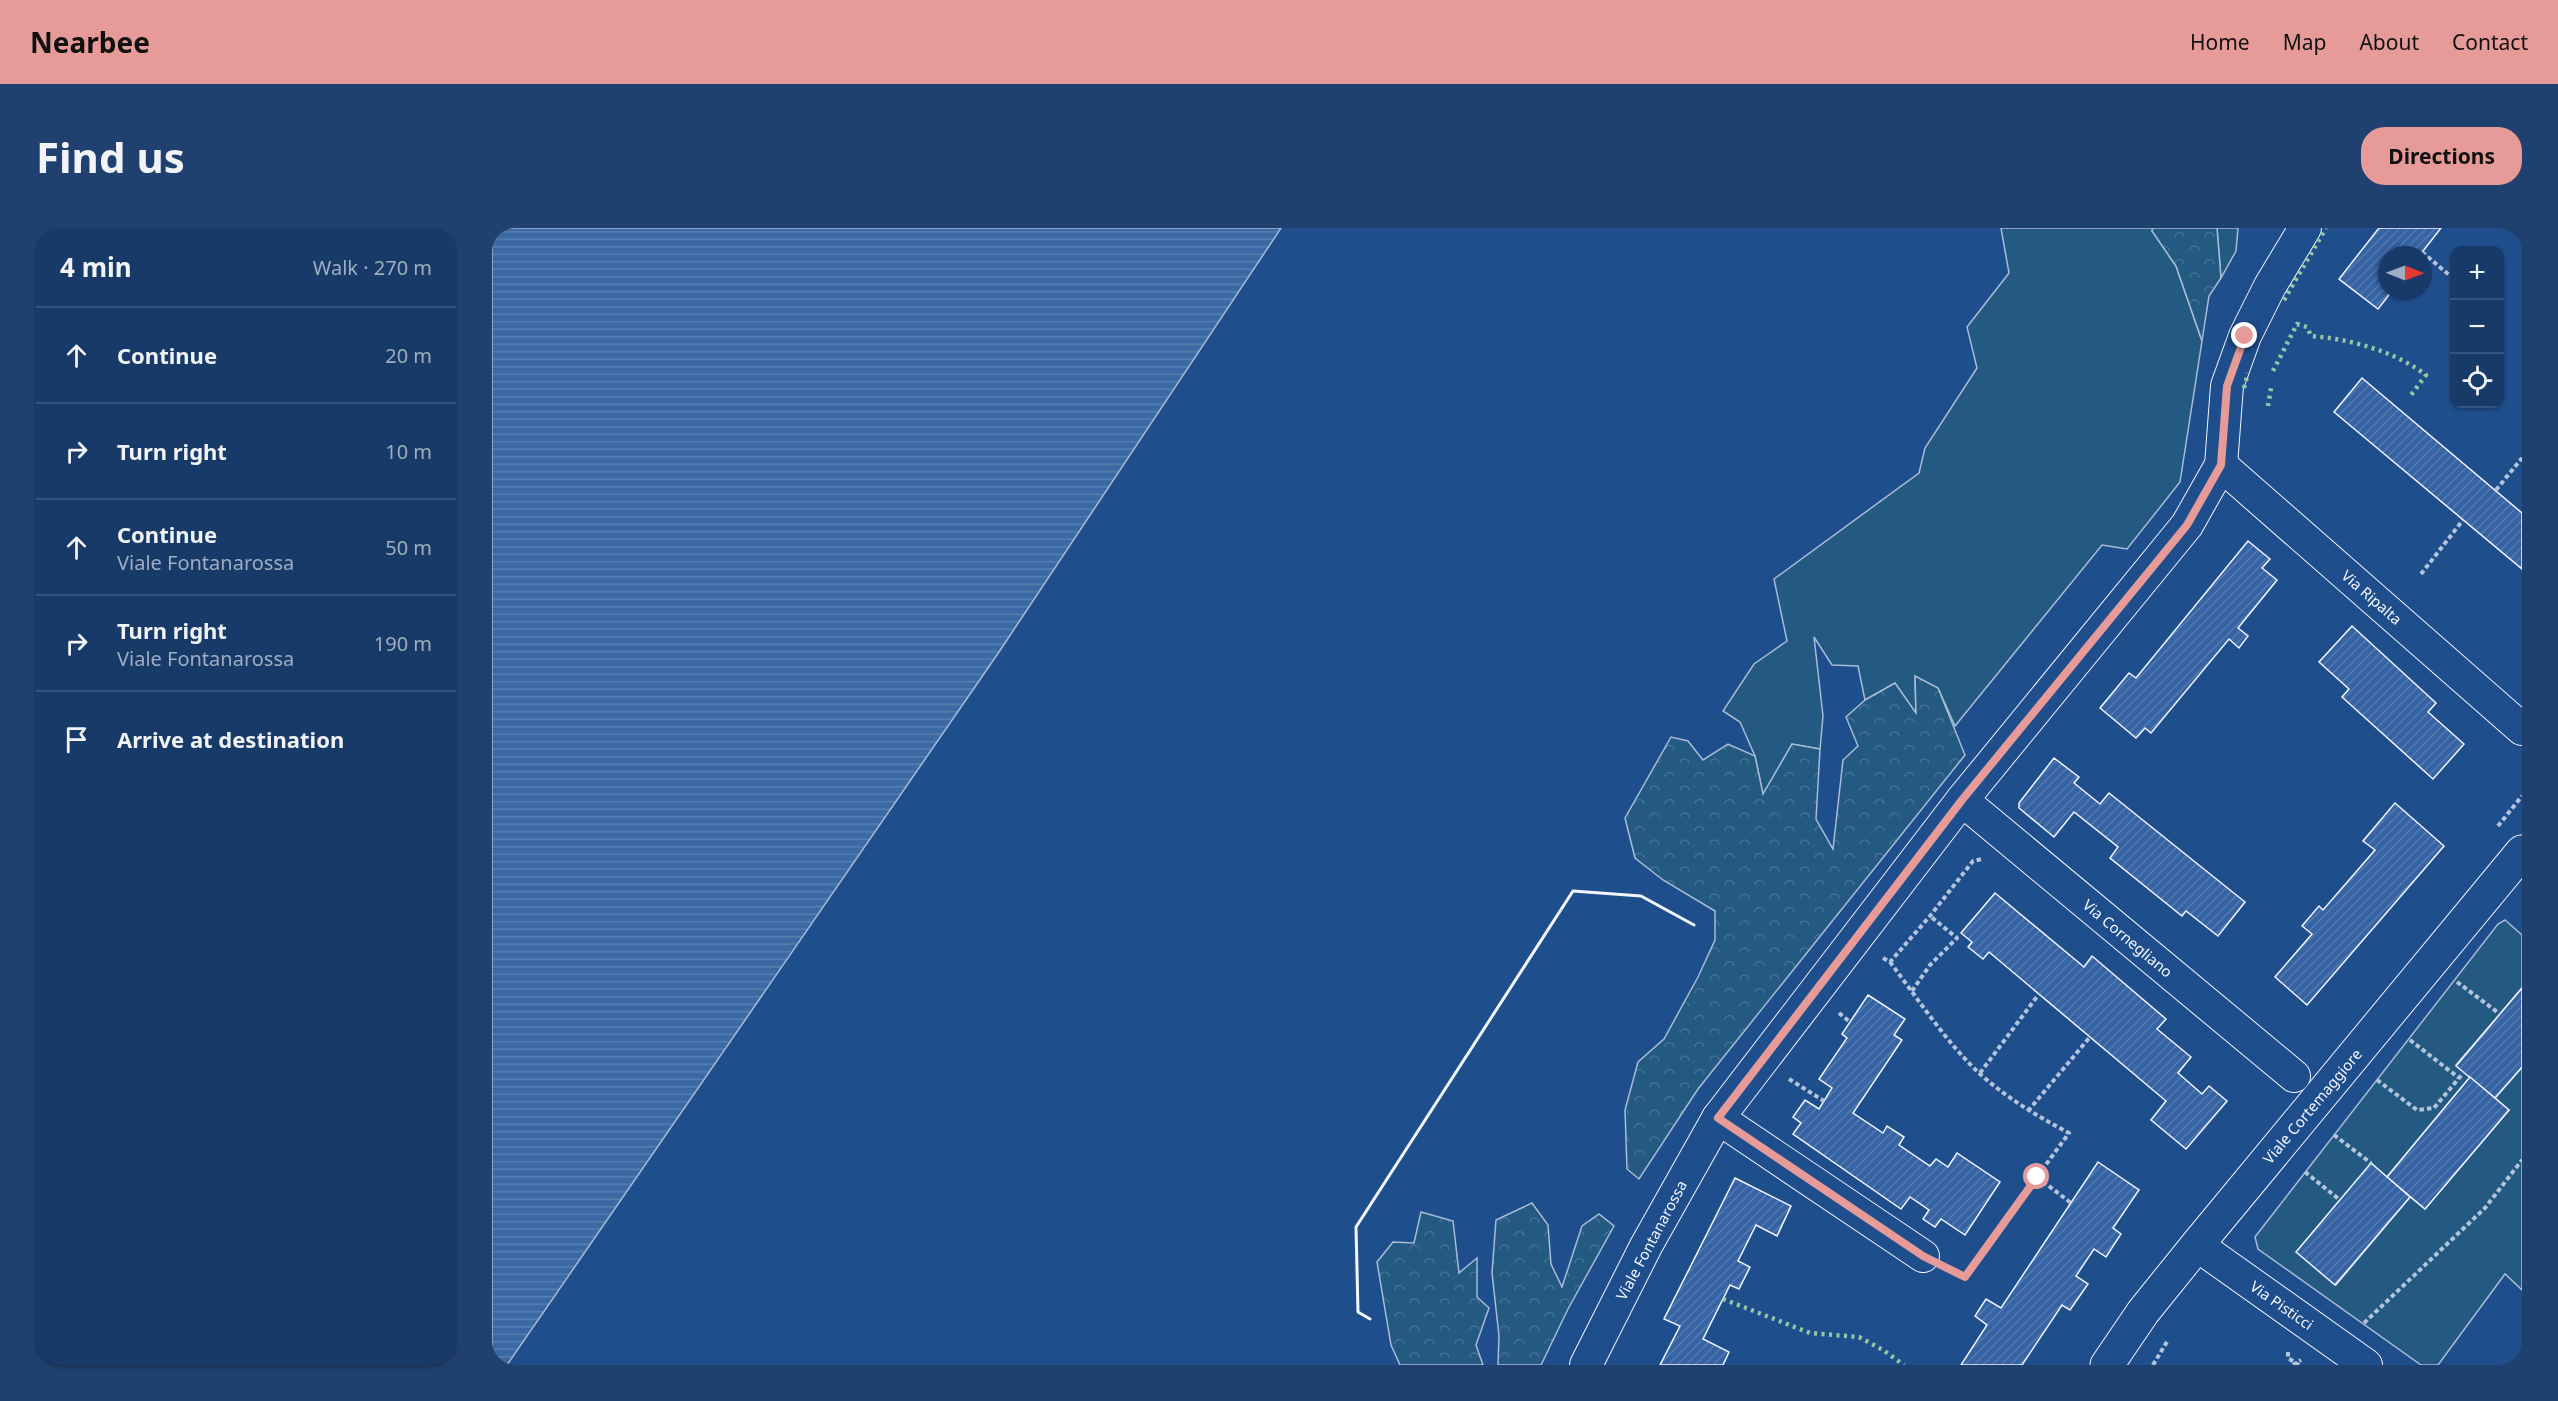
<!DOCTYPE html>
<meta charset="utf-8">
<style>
body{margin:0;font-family:"Noto Sans",sans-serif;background:#20416f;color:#f1f3f6}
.controls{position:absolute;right:18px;top:18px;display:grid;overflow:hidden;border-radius:12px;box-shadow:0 2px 4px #0004}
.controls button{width:54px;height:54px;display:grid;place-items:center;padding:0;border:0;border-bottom:2px solid #36547d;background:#173a69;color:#f1f3f6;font:30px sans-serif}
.compass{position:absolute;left:1886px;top:18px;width:54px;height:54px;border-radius:50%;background:#173a69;box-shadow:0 2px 4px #0004;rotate:91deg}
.stop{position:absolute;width:18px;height:18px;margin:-14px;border:4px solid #e69b98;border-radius:50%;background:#fff}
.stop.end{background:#e69b98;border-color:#fff;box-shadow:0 2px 6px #0008}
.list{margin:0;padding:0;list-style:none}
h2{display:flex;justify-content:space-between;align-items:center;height:78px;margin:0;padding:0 24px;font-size:26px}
h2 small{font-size:20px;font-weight:400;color:#9eadc0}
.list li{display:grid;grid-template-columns:39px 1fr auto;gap:18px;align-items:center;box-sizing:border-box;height:96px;padding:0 24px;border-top:2px solid #36547d}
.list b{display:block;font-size:22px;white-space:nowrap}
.list p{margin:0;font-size:20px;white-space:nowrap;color:#9eadc0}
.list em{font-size:20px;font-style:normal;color:#9eadc0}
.icon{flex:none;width:33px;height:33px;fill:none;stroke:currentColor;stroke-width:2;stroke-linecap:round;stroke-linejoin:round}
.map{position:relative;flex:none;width:2030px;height:1137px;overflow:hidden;border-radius:24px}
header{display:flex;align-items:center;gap:36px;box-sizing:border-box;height:84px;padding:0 30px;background:#e69b98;color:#111}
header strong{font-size:28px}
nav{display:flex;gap:33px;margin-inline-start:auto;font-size:21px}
.intro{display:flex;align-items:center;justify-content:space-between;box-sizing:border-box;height:144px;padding:0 36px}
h1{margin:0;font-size:42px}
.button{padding:15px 27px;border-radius:24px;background:#e69b98;color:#111;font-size:21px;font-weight:700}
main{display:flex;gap:36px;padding:0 36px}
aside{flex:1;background:#173a69;border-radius:24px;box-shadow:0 2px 4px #0004}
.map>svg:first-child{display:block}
</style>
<header>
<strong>Nearbee</strong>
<nav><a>Home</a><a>Map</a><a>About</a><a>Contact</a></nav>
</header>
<div class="intro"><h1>Find us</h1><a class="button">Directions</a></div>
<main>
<aside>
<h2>4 min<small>Walk · 270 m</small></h2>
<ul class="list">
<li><svg class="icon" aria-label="ahead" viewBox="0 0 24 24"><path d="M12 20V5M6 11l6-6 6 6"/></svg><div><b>Continue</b></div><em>20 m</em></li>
<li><svg class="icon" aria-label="right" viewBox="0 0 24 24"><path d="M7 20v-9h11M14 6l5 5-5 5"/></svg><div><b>Turn right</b></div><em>10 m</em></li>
<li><svg class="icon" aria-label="ahead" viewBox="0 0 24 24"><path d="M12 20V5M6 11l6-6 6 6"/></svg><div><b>Continue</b><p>Viale Fontanarossa</p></div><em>50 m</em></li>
<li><svg class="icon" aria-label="right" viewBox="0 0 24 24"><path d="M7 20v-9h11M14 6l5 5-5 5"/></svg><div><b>Turn right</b><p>Viale Fontanarossa</p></div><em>190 m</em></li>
<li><svg class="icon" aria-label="arrive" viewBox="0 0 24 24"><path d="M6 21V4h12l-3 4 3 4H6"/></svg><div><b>Arrive at destination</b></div></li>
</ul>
</aside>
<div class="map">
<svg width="2030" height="1137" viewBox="0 0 2030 1137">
<defs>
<pattern id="forest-crowns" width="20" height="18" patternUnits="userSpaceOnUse" patternTransform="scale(1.5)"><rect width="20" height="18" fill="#245a82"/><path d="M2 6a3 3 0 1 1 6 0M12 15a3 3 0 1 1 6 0" fill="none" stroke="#447295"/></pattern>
<pattern id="water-rules" width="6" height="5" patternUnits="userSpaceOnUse" patternTransform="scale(1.5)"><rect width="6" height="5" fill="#3b69a3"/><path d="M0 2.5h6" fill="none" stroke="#587fb1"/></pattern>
<pattern id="building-hatch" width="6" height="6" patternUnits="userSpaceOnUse" patternTransform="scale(1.5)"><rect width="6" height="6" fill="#3563a3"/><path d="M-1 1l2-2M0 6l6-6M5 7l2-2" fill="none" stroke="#537ab1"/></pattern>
</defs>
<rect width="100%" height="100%" fill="#1f4e8c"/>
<g fill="#245a82" stroke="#a8bbd7" stroke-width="1.5">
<polygon points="1509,0 1661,0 1660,3 1684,38 1710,113 1688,254 1635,321 1610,317 1463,498 1446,460 1423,449 1424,486 1403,455 1373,472 1366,438 1340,437 1322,409 1331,488 1328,521 1300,516 1271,567 1263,528 1248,494 1231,483 1262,436 1295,413 1282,351 1427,245 1433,220 1485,140 1475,99 1517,45"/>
<polygon points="1725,0 1746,0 1744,23 1729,50"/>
<polygon points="2013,692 2030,707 2030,760 1964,837 1978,849 1895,949 1880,936 1805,1024 1844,1057 1918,969 1933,981 2017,882 2003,870 2030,839 2030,1062 2013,1046 1946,1137 1929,1137 1766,1021 1763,1009 2006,696"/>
</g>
<g fill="url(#forest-crowns)" stroke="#a8bbd7" stroke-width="1.5">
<polygon points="1661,0 1725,0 1729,50 1717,68 1710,113 1684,38 1660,3"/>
<polygon points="1423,448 1446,460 1473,527 1206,861 1147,951 1135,941 1133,882 1146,834 1172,811 1206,749 1223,712 1223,683 1171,652 1143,630 1133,590 1179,509 1196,513 1211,532 1236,516 1263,528 1271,566 1300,516 1328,521 1324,591 1341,621 1351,532 1366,518 1354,489 1373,472 1403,455 1424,485"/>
<polygon points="1040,975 1056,997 1059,1036 1070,1059 1090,998 1107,986 1122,998 1076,1081 1049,1137 1006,1137 1007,1108 1000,1045 1004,992"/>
<polygon points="929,984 961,993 967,1045 985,1030 985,1069 997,1080 984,1117 991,1137 908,1137 899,1117 885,1034 901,1014 922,1015"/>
</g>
<polygon fill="url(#water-rules)" stroke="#a8bbd7" stroke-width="1.5" points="0,0 789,0 507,424 15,1137 0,1137"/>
<g fill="url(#building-hatch)" stroke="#f2f6ff" stroke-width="1.5">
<polygon points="1887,0 1949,0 1928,27 1895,27 1895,63 1900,63 1886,81 1847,51"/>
<polygon points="1870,150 2030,285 2030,341 1842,184"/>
<polygon points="1756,313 1778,331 1770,340 1785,352 1746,400 1756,408 1747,420 1737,411 1659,505 1653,500 1644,510 1608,480 1637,445 1644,450"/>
<polygon points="1860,398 1944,475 1936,484 1972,516 1941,551 1850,469 1857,461 1827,434"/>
<polygon points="1562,530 1587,549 1582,555 1608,576 1617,565 1753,674 1726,708 1694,683 1690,688 1618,630 1626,619 1582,584 1562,609 1527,580 1527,575"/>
<polygon points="1903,575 1952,618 1815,777 1783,749 1820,706 1810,698 1827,678 1831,682 1883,622 1871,613"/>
<polygon points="1503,665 1592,739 1600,728 1674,791 1665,801 1699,829 1686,845 1710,866 1717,858 1735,873 1694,921 1659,892 1674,873 1497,724 1491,731 1476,719 1480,714 1469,705"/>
<polygon points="2030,760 2030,839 2003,870 1964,838"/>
<polygon points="1376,767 1413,791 1402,807 1410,812 1361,885 1391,905 1395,898 1412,909 1407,917 1438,938 1444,931 1456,939 1465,925 1508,954 1473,1007 1449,991 1443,999 1431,991 1437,982 1418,969 1409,981 1301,906 1309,895 1301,889 1313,872 1327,881 1340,860 1327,851 1355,810 1350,806"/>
<polygon points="1978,849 2017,882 1933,981 1895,949"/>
<polygon points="1606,934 1647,962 1621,1000 1629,1006 1614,1029 1602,1021 1584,1048 1596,1056 1578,1082 1570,1077 1530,1137 1469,1137 1495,1097 1483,1088 1494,1071 1509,1080"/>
<polygon points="1879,935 1918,969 1843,1057 1804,1024"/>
<polygon points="1243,950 1299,978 1285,1008 1264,997 1246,1033 1258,1039 1247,1061 1238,1057 1211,1111 1237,1124 1231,1137 1168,1137 1188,1098 1172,1091"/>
</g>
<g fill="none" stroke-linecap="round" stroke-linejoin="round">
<defs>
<g id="street">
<polyline points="1729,237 2030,501"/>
<polyline points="1470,572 1802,848"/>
<polyline points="1226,890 1431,1028"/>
<polyline points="1705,1017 1874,1137"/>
<polyline points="1094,1137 1154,1018 1226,890 1470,572 1695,297 1729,237 1735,158 1753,108 1778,58 1813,0"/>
</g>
<polyline id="secondary" points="1615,1137 1651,1084 1705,1017 2030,624"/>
</defs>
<use href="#street" stroke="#f2f6ff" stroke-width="34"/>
<use href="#secondary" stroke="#f2f6ff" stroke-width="35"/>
<g stroke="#b3c4dc" stroke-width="4" stroke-dasharray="4.5 3" stroke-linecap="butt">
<polyline points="1930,24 1962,51"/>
<polyline points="2004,262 2030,230"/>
<polyline points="1929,346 1971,292"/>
<polyline points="2006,598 2030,568"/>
<polyline points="1391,730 1398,734 1438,688 1481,633 1490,631"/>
<path d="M1398 734C1426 771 1454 814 1488 846 1515 870 1545 888 1577 905L1472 1049 1459 1042"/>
<polyline points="1965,754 2008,786"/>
<polyline points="1420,763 1438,737 1465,710 1438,688"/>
<polyline points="1347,785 1358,794"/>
<polyline points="1918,812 1967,850"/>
<polyline points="1488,845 1547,766"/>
<polyline points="1297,851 1332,873"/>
<polyline points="1885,852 1925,882 1942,880 1972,844"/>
<polyline points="1536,883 1598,809"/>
<polyline points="1842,907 1879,935"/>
<polyline points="1813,944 1848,972"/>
<polyline points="1545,949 1579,975"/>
<polyline points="1872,1095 1993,980 2030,932"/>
<polyline points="1796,1124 1796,1130 1807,1137"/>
<polyline points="1661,1137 1676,1112"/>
<polyline points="1801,1137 1809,1132"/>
</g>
<use href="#street" stroke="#1f4e8c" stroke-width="32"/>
<use href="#secondary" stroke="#1f4e8c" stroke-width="33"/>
<g stroke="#97c8a6" stroke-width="4.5" stroke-dasharray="3 4.5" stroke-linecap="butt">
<polyline points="1792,72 1834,0"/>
<path d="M1781 143 1805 96 1815 99 1819 108C1858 111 1902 123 1934 147L1919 167"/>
<polyline points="1752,160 1756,145"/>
<polyline points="1776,178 1779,160"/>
<polyline points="1231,1071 1318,1105 1367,1109 1391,1122 1412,1137"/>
</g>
<polyline stroke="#f2f6ff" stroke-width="3" points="878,1091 866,1084 864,999 1081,663 1149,668 1202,697"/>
</g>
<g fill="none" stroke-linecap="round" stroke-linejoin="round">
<polyline stroke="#e69b98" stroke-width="8" points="1545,949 1473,1049 1431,1028 1226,890 1470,572 1695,297 1729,237 1735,158 1753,108"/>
</g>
<g text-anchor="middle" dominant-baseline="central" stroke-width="4.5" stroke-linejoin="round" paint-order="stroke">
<g font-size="15" fill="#f2f6ff" stroke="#1f4e8c">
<text transform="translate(1880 369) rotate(41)">Via Ripalta</text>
<text transform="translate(1636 710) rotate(40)">Via Cornegliano</text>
<text transform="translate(1820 878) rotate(-50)">Viale Cortemaggiore</text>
<text transform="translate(1159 1012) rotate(-62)">Viale Fontanarossa</text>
<text transform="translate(1790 1077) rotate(35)">Via Pisticci</text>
</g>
</g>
</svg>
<div class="controls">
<button>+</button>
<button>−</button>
<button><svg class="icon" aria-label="locate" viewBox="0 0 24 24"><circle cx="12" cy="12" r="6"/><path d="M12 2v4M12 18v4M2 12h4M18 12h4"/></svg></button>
</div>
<svg class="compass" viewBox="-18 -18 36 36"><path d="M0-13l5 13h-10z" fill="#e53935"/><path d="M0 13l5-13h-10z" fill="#9eadc0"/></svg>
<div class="stop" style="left:1545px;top:949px"></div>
<div class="stop end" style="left:1753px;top:108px"></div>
</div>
</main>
